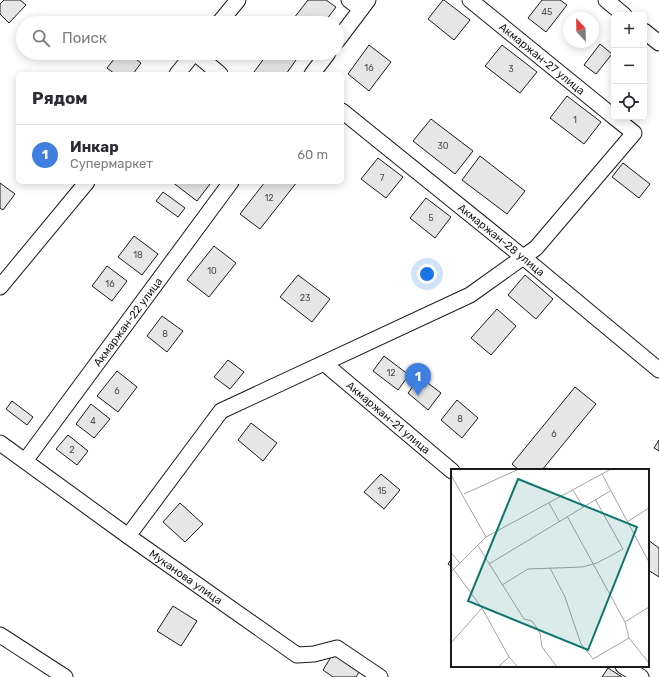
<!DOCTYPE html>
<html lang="ru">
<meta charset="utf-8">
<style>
body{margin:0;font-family:Rubik,sans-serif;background:#f7f7f7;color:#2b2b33}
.controls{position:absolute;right:12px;top:12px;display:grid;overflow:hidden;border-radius:6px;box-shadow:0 2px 10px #0003}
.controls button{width:36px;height:36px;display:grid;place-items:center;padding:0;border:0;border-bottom:1px solid #e1e1e2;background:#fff;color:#2b2b33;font:20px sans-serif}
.compass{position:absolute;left:563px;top:12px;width:36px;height:36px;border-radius:50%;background:#fff;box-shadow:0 2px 10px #0003;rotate:338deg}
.you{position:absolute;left:427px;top:274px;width:14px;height:14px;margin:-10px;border:3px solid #fff;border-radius:50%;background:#1a73e8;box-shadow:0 0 0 6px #1a73e833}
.badge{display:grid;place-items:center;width:26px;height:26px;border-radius:50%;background:#c62828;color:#fff;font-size:13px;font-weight:700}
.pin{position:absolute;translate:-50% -33px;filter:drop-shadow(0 1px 2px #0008)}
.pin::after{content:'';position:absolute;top:21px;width:14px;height:12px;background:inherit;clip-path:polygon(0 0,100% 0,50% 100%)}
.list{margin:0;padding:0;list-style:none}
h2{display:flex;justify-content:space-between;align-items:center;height:52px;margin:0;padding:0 16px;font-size:17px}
h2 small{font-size:13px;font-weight:400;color:#7c7c81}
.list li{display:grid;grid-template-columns:26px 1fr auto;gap:12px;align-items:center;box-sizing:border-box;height:60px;padding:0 16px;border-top:1px solid #e1e1e2}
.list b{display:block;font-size:15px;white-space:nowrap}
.list p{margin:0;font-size:13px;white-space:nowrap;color:#7c7c81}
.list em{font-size:13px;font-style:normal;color:#7c7c81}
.icon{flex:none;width:22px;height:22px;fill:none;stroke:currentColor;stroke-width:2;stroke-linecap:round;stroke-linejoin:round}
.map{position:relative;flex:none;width:659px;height:677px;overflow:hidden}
.search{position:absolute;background:#fff;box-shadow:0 2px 10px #0003;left:16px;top:16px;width:328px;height:44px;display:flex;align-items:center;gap:10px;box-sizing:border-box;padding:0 14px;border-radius:22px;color:#7c7c81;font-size:15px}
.panel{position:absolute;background:#fff;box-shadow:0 2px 10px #0003;left:16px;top:72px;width:328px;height:112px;border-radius:6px}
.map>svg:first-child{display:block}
</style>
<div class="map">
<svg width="659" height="677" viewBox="0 0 659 677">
<rect width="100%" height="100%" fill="#fff"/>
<g fill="#e6e6e6" stroke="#1a1a1a">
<polygon points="4,0 20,0 26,5 9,23 0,14 0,4"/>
<polygon points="308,0 326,0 336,7 324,23 290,23"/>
<polygon points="443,0 444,0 470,20 454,40 428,19"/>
<polygon points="542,0 560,0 567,5 546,32 528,18"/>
<polygon points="600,44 612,54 596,74 584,65"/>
<polygon points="369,45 391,62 369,91 348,74"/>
<polygon points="502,45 537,72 520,93 485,66"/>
<polygon points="119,53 128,53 141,63 133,74 115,74 107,68"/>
<polygon points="268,53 301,53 286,74 257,74 254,72"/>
<polygon points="567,96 601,122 584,144 550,118"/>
<polygon points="431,119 473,151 455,174 413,141"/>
<polygon points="480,156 525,191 507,214 462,180"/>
<polygon points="378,158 403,177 386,198 361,179"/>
<polygon points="623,163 650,184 639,198 612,177"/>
<polygon points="172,182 207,182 210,184 197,201"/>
<polygon points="265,182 297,182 260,229 240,214"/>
<polygon points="0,183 15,194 3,210 0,208"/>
<polygon points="163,192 185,208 178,217 156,201"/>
<polygon points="426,198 451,217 435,238 410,218"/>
<polygon points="134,236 158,254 142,275 118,257"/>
<polygon points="214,246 236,263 209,297 187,280"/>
<polygon points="107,266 127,281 112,301 92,286"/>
<polygon points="298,275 330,299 312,322 280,297"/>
<polygon points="525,275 553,299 536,319 508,295"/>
<polygon points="497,309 516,326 491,355 471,338"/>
<polygon points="162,316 183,331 167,352 147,336"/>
<polygon points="384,356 409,375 398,390 373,371"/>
<polygon points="228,360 244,372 230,389 214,377"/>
<polygon points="117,371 137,387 118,412 97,396"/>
<polygon points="420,377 441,393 428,410 408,393"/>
<polygon points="575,387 596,404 542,470 519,470 512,464"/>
<polygon points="457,400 478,418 462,438 441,420"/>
<polygon points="12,401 33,417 27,425 6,409"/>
<polygon points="91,404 110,419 94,438 76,424"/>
<polygon points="251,423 277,443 263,461 238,440"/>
<polygon points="68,435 88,451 77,465 56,449"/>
<polygon points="659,440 659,451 654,448"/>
<polygon points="381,474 400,490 384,509 364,492"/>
<polygon points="180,503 203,524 185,542 163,522"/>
<polygon points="648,540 659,548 659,577 648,570"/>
<polygon points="452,558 452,567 448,564"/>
<polygon points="173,606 197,621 181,646 157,631"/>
<polygon points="334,652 361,669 356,677 333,677 323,670"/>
<polygon points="608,668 622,677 602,677"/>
</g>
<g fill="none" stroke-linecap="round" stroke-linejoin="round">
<defs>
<g id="minor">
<polyline points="349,0 361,9"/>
<path id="s1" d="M470 0 614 117"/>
<polyline points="606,0 624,15"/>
<polyline points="219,23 238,0"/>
<polyline points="644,31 659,43"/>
<polyline points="337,41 368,0"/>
<polyline points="195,53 220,74"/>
<polyline points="177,74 194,53"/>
<polyline points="312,74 328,53"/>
<path id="s2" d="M342 111 523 257 659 370"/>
<polyline points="0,287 87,182"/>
<path id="s3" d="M325 364 452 471"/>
<path id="s4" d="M0 443 128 536 297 655 314 654 337 648 380 677"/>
<path id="s5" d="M25 461 231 182"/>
<polyline points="128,536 221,411 470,295 536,248 634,133 614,117"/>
<polyline points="0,635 65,677"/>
<polyline points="623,666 641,677"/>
</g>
</defs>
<use href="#minor" stroke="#1a1a1a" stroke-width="17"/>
<use href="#minor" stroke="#fff" stroke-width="15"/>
</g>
<g text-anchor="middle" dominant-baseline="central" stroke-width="3" stroke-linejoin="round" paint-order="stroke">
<g font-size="9" fill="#4d4d4d">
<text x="547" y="12">45</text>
<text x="369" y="68">16</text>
<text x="511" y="69">3</text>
<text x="575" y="120">1</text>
<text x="443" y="146">30</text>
<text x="382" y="178">7</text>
<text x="269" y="198">12</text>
<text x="431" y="218">5</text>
<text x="138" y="255">18</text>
<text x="212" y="271">10</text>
<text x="110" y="284">16</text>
<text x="305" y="298">23</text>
<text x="165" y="334">8</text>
<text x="391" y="373">12</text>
<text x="117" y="391">6</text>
<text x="460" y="419">8</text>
<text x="93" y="421">4</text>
<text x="554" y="434">6</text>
<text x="72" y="450">2</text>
<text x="382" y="491">15</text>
</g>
<g font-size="11" fill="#1a1a1a" stroke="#fff">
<text stroke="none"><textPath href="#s1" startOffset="93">Акмаржан-27 улица</textPath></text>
<text stroke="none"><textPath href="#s2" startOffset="205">Акмаржан-28 улица</textPath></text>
<text stroke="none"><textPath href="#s5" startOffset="173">Акмаржан-22 улица</textPath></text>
<text stroke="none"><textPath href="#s3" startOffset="83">Акмаржан-21 улица</textPath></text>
<text stroke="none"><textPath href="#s4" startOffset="229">Муканова улица</textPath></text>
</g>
</g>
<g transform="translate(451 469)">
<rect width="198" height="198" fill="#fff"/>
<path fill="none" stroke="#a3a3a3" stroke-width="1" d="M151 5 198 93M0 6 35 68M122 21 132 38M13 25 68 0M98 34 108 52M116 47 174 153 178 169 198 194M176 53 198 39M27 77 73 150 81 152 89 164 91 178 106 198M0 84 9 94M38 95 159 22M0 97 31 139 58 188 67 198M99 99 114 128 130 175 142 190 178 169M0 103 35 68 160 0M51 116 77 100 131 98 146 94 172 80 144 30M174 153 198 138M0 174 31 139M47 198 58 188"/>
<path fill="#0f766e" fill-opacity="0.15" stroke="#0f766e" stroke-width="2" d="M67 10 186 58 137 181 17 132Z"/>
<rect width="198" height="198" fill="none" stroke="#1a1a1a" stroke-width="2"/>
</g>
</svg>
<div class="controls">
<button>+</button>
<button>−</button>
<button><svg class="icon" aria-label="locate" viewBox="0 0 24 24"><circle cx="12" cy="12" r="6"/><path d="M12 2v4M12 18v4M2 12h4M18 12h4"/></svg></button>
</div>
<svg class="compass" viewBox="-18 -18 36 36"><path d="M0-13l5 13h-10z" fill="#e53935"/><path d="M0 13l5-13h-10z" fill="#7c7c81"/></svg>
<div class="you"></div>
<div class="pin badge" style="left:418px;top:396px;background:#3f7fe0">1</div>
<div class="search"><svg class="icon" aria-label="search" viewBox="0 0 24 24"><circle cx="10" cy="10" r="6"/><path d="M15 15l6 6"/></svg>Поиск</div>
<section class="panel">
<h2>Рядом<small></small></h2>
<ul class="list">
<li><span class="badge" style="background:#3f7fe0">1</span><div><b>Инкар</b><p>Супермаркет</p></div><em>60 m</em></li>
</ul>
</section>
</div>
